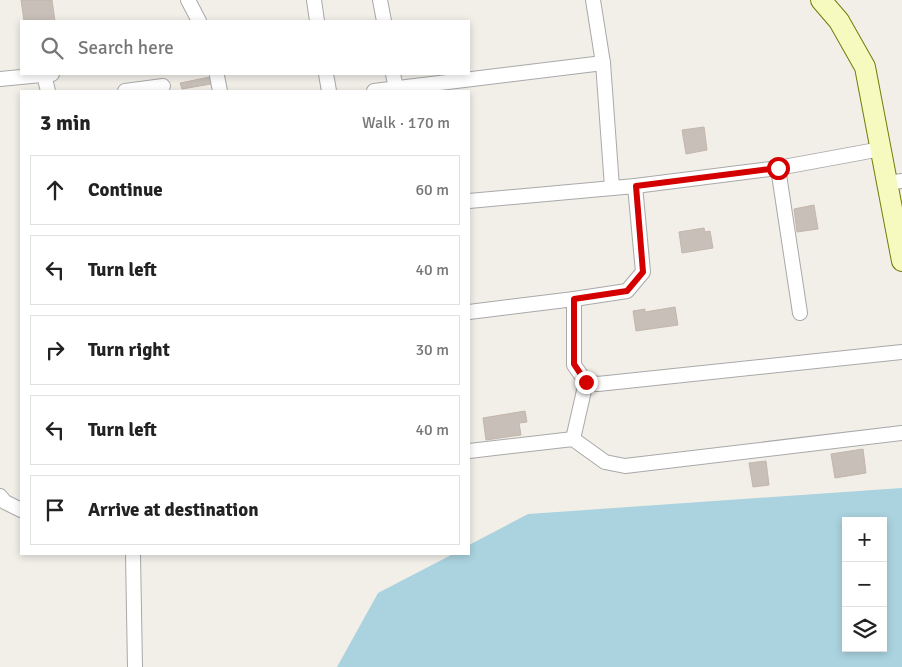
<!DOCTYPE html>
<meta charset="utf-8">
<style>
body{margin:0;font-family:Signika,sans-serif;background:#f2f2f2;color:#222}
.controls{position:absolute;right:15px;bottom:15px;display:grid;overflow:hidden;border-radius:0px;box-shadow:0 2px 8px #0003}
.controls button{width:45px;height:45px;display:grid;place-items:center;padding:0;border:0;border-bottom:1px solid #e0e0e0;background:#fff;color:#222;font:25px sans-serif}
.stop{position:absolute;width:15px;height:15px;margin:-11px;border:4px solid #d40000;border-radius:50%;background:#fff}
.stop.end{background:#d40000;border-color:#fff;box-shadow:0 1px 5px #0008}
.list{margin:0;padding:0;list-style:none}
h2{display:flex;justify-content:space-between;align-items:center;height:65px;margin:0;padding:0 20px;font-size:21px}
h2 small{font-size:16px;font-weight:400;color:#767676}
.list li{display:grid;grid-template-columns:32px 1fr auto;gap:15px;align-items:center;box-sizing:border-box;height:70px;margin:0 10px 10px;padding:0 10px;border:1px solid #e0e0e0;border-radius:0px}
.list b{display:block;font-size:19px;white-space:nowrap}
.list em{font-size:16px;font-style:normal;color:#767676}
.icon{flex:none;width:28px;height:28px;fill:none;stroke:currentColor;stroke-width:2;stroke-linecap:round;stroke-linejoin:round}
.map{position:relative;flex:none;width:902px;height:667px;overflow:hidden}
.search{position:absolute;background:#fff;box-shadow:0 2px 8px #0003;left:20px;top:20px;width:450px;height:55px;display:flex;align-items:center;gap:12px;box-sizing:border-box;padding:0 18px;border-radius:0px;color:#767676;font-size:19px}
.panel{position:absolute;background:#fff;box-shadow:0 2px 8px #0003;left:20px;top:90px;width:450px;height:465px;border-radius:0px}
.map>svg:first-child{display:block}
</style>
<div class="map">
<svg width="902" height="667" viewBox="0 0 902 667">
<rect width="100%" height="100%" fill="#f2efe9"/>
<path fill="#aad3df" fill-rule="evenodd" d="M902 488V667H337L378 593 453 554H469V545L528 514ZM846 521H883V648H846Z"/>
<g fill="#c7bfb8" stroke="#c4b6ab">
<polygon points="21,0 52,0 55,21 24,21"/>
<polygon points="210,77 211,84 182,89 180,83"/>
<polygon points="704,127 707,150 686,154 682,130"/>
<polygon points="814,205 818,229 797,232 794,209"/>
<polygon points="704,228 705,232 710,231 713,248 682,253 679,232"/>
<polygon points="675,307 678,325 636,331 633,311 645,309 645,312"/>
<polygon points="525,411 527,422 519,423 521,435 486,440 483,418"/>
<polygon points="863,449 866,473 835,478 831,454"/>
<polygon points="766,461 769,485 753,487 749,463"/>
</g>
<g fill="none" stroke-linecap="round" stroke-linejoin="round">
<defs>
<g id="street">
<polyline points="188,0 199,21"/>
<polyline points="314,0 317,21"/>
<polyline points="380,0 384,21"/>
<polyline points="593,0 603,63"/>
<polyline points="326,74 329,91"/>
<polyline points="393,74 396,88"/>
<polyline points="44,75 48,91"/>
<polyline points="217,76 220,91"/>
<polyline points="0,79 52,74"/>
<polyline points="125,91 163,86"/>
<polyline points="374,91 603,63 612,187"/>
<polyline points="778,168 800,313"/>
<polyline points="886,183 902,181"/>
<polyline points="469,201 635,186 778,168 881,149"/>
<polyline points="574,299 627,291 643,272 635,186"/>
<polyline points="469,312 574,299 574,365 586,382 598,384 902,352"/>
<polyline points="573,439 586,382"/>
<polyline points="469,451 573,439 605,462 625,466 902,433"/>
<polyline points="0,496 5,502 21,510"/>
<polyline points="133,554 135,667"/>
</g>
<polyline id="secondary" points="821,0 839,21 865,67 902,261"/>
</defs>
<use href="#street" stroke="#a9a9a9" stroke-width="16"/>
<use href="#secondary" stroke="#707d05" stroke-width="22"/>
<use href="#street" stroke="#fff" stroke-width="14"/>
<use href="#secondary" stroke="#f7fabf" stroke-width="20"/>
</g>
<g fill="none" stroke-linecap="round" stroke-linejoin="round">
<polyline stroke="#d40000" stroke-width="6" points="586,382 574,364 574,299 627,291 643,272 636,186 778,168"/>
</g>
</svg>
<div class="controls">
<button>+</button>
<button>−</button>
<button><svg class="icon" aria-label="layers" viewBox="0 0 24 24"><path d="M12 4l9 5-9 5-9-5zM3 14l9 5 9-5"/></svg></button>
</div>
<div class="stop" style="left:778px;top:168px"></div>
<div class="stop end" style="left:586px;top:382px"></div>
<div class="search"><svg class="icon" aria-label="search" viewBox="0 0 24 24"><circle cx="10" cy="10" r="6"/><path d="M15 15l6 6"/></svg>Search here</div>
<section class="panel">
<h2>3 min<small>Walk · 170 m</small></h2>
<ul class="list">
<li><svg class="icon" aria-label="ahead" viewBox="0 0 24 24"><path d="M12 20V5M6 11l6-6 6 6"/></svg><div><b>Continue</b></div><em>60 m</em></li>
<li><svg class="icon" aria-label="left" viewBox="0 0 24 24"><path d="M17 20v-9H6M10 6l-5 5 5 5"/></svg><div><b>Turn left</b></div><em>40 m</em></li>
<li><svg class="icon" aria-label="right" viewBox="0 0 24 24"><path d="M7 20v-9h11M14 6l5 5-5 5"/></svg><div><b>Turn right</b></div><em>30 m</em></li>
<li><svg class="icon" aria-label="left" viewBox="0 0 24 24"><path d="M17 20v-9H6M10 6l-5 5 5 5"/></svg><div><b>Turn left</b></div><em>40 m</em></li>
<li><svg class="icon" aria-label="arrive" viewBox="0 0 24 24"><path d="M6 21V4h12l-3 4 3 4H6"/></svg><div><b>Arrive at destination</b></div></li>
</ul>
</section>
</div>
